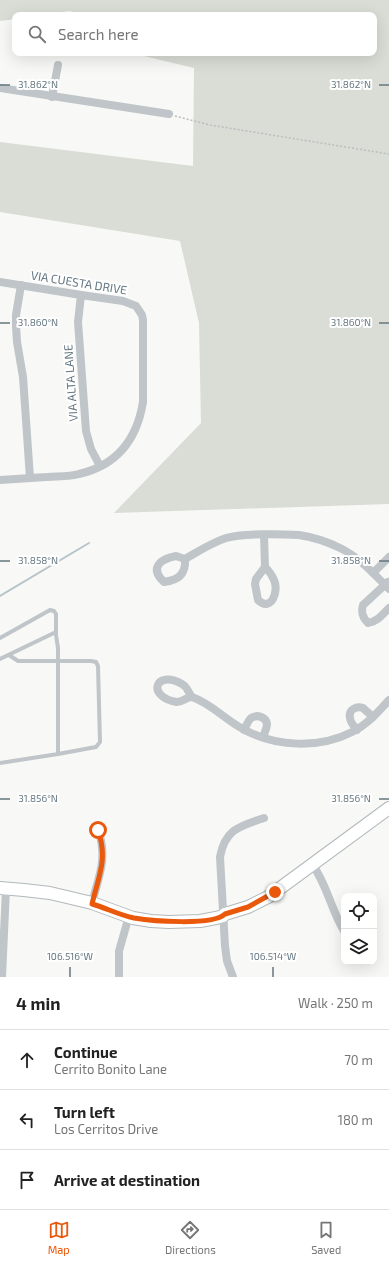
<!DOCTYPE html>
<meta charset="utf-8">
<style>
body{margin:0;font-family:"Exo 2",sans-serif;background:#f6f6f6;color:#222}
.controls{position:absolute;right:12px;bottom:12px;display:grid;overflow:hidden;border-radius:8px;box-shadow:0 4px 16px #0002}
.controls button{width:36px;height:36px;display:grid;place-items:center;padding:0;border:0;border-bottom:1px solid #e0e0e0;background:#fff;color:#222;font:20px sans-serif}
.stop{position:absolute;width:12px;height:12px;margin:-9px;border:3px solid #ea580c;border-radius:50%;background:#fff}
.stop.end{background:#ea580c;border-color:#fff;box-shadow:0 1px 4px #0008}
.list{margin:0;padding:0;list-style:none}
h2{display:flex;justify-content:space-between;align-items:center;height:52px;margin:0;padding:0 16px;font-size:17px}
h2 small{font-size:13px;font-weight:400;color:#767676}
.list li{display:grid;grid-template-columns:26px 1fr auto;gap:12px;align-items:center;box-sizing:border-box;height:60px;padding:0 16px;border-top:1px solid #e0e0e0}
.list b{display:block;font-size:15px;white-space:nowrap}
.list p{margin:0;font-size:13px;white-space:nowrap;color:#767676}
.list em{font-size:13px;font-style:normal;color:#767676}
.icon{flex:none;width:22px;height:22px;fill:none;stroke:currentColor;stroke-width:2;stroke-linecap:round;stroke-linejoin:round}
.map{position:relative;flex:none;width:389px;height:977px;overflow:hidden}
.search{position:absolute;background:#fff;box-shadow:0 4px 16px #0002;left:12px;right:12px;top:12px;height:44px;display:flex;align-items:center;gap:10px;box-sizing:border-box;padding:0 14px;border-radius:8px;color:#767676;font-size:15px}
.sheet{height:232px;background:#fff}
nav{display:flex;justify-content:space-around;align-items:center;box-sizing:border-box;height:56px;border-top:1px solid #e0e0e0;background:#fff;font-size:11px;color:#767676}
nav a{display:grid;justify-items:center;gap:2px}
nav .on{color:#ea580c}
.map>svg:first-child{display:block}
</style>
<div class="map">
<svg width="389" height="977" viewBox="0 0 389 977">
<rect width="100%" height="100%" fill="#f8f8f6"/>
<polygon fill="#d9ddd5" points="0,0 389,0 389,504 114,513 201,423 199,323 180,241 0,212 0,142 193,166 194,68 131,53 374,53 374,15 78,15 70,11 42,15 15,15 15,19 0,21"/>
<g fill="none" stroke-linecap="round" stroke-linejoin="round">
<polyline stroke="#b7c5c8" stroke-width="2" points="0,596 89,543"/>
<defs>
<polyline id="secondary" points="0,888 24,890 50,893 92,903 133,918 151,921 169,922 200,921 216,918 223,916 225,914 248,907 268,897 389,808"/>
</defs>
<use href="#secondary" stroke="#b2b9bc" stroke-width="14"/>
<polyline stroke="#babec0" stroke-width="1.5" stroke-dasharray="2 2" stroke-linecap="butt" points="175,116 210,125 389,154"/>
<g stroke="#bfc5c8" stroke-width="4">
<polyline points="0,638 50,610 54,611 56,614 56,635 58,648 58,754 0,763"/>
<polyline points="9,655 18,661 91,661 96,662 98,666 100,742 96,747 58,754"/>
<polyline points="0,659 56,632"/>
</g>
<g stroke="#bfc5c8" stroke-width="8">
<polyline points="0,88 169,114"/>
<polyline points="52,97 58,65"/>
<path d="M0 282 81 295 123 301 136 306 142 315 143 320V402C137 439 118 465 79 474 69 477 57 476 46 477 30 478 15 479 0 480"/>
<polyline points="21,285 16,315 16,326 17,342 23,377 30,478"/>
<polyline points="81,295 78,322 86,431 91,449 100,466"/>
<polyline points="264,535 265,567"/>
<path d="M176 556 185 559C186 575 178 580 164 582 149 568 160 559 176 556Z"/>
<path d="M185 559C199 551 211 543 226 538 242 533 282 534 299 535 312 537 328 542 340 548 359 557 374 574 389 589"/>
<path d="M265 567C268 570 272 575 274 580 279 590 272 613 258 600L255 584 256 579Z"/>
<polyline points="373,573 389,557"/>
<path d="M388 582 363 605C361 612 362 617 368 623 377 622 382 615 389 608"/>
<path d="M192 697C188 693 188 687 182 684 155 669 146 697 177 702 183 702 186 697 192 697 212 704 224 719 243 729 275 747 319 749 352 732 367 725 378 712 389 700"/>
<path d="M244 730C246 726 248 721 251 718 257 714 266 717 267 724 267 729 264 733 263 737"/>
<path d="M357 730C354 726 350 722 350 718 348 709 357 706 363 708L373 717"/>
<path d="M312 864C327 884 331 910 344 931"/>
<path d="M92 903C99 875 108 859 98 829"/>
<polyline points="2,977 6,889"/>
<polyline points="119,977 119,951 129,916"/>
<path d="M233 977 227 961 225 946 220 857C225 829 240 826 264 818"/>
</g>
<use href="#secondary" stroke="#fff" stroke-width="12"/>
</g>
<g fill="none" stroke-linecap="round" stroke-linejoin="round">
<path stroke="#ea580c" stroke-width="5" d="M98 830C108 859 99 875 92 904 106 908 119 915 134 918 151 921 213 926 225 914L248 907 275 892"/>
</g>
<path fill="none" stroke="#647780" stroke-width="1.5" d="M0 85H10M379 85H389M0 323H10M379 323H389M0 561H10M379 561H389M0 799H10M379 799H389M70 967V977M273 967V977"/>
<g text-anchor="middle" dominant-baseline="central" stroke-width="4" stroke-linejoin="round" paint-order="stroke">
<g font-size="12" fill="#647780" stroke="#fff">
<text transform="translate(79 282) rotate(9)">VIA CUESTA DRIVE</text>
<text transform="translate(70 383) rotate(-94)">VIA ALTA LANE</text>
</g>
</g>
<g font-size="10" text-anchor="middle" fill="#647780" stroke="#fff" stroke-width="4" stroke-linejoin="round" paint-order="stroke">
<text x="38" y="88">31.862°N</text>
<text x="351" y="88">31.862°N</text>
<text x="38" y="326">31.860°N</text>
<text x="351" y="326">31.860°N</text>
<text x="38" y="564">31.858°N</text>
<text x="351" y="564">31.858°N</text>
<text x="38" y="802">31.856°N</text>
<text x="351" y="802">31.856°N</text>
<text x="70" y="960">106.516°W</text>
<text x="273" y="960">106.514°W</text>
</g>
</svg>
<div class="controls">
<button><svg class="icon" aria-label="locate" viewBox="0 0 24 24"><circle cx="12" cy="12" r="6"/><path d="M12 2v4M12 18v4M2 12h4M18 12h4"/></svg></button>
<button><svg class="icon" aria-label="layers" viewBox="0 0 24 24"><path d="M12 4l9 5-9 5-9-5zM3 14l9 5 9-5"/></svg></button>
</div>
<div class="stop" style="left:98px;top:830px"></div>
<div class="stop end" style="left:275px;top:892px"></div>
<div class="search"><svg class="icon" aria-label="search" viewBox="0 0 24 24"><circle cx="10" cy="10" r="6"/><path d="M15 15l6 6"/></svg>Search here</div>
</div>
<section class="sheet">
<h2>4 min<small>Walk · 250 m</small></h2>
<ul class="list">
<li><svg class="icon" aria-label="ahead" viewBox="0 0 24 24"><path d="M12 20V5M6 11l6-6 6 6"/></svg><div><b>Continue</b><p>Cerrito Bonito Lane</p></div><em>70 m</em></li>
<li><svg class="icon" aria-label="left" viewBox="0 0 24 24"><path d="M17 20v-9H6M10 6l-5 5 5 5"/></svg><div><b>Turn left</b><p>Los Cerritos Drive</p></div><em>180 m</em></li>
<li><svg class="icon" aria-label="arrive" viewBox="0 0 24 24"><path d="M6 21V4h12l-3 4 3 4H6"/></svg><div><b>Arrive at destination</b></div></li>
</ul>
</section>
<nav>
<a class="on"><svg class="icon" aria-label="map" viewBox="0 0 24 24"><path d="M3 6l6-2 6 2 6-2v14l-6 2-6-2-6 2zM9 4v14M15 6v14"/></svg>Map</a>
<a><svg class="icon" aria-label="directions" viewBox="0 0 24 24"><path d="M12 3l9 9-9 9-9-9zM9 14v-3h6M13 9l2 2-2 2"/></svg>Directions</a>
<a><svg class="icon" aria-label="saved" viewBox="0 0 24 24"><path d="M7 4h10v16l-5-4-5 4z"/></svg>Saved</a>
</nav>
